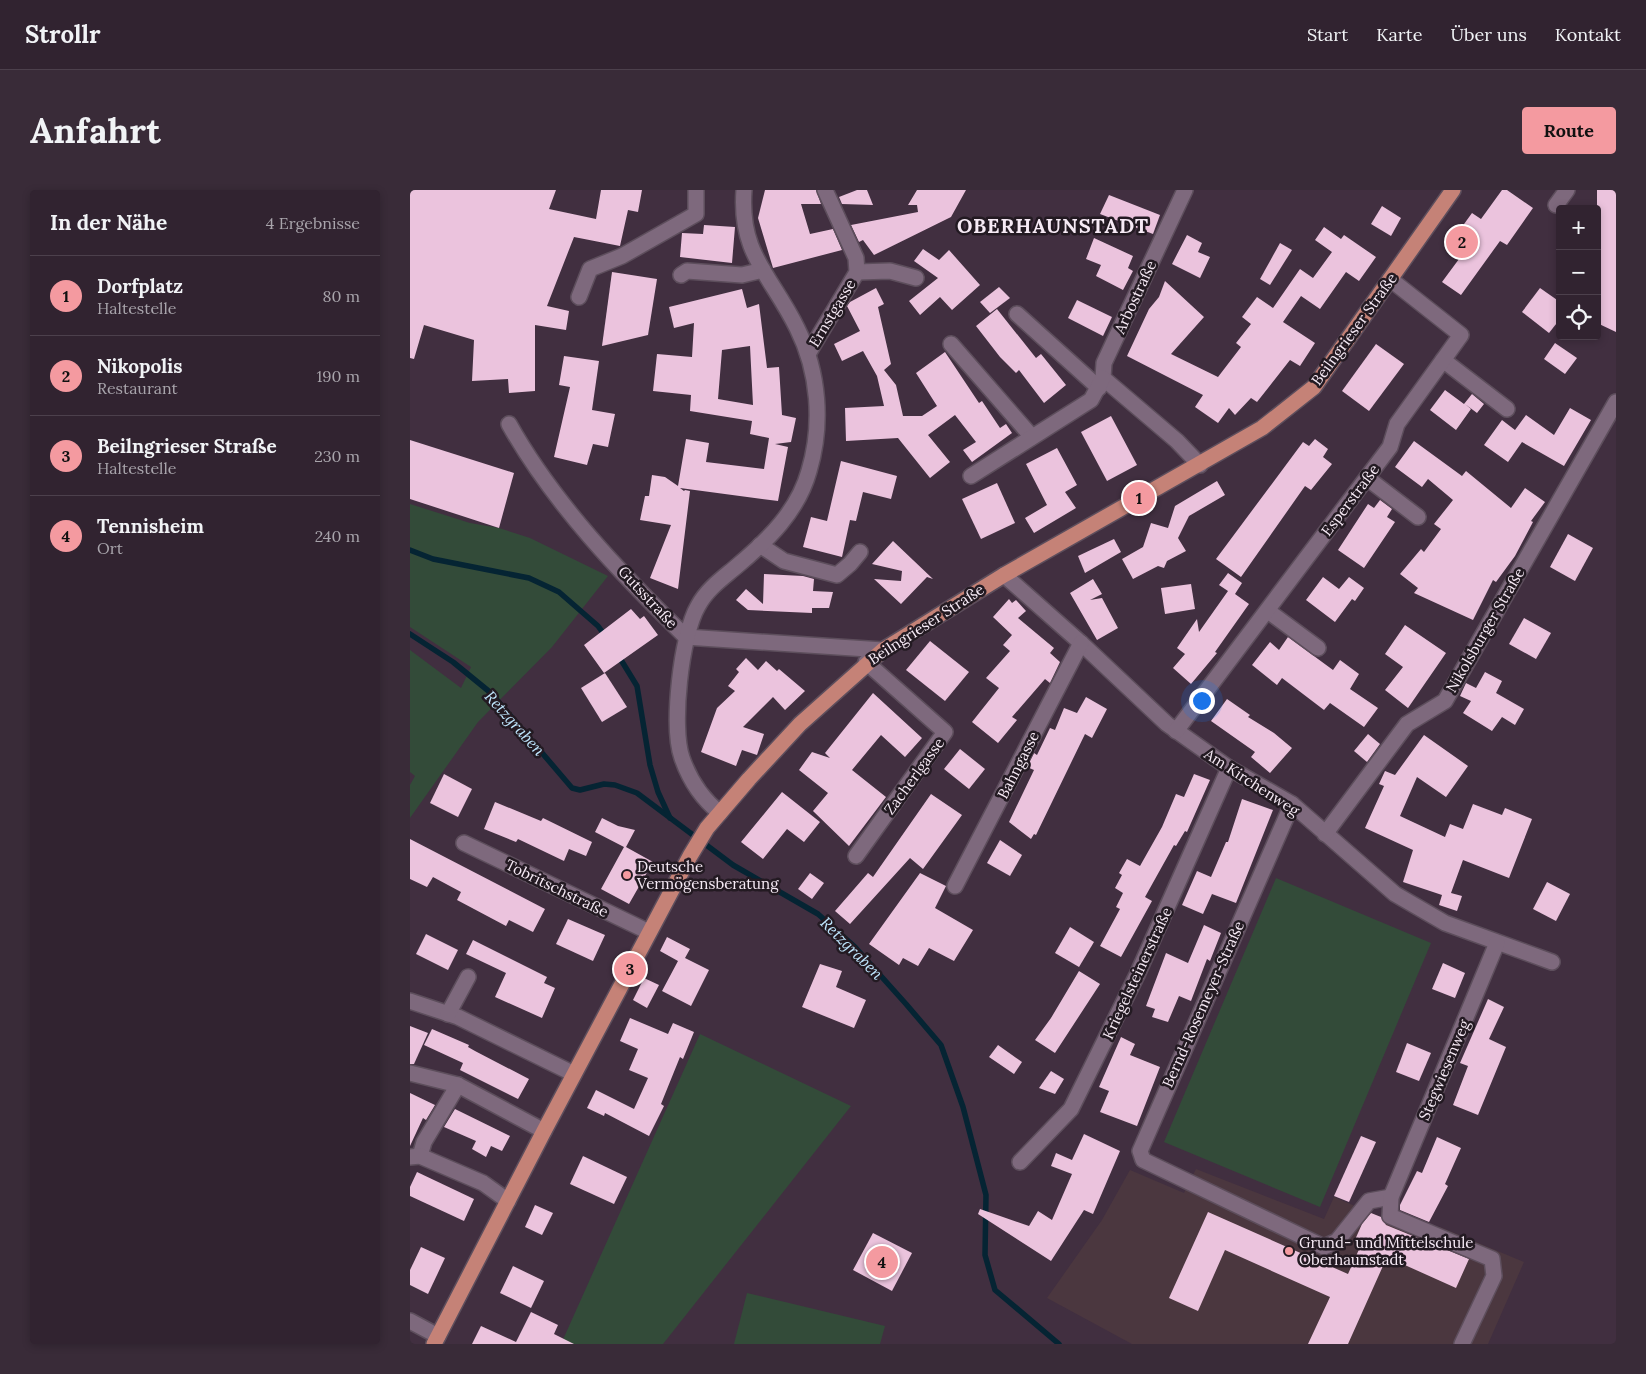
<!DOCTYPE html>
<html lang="de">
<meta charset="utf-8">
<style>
body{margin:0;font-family:Lora,serif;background:#392b38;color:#f1f3f6}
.controls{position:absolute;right:15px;top:15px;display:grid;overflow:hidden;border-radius:5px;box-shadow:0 2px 8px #0003}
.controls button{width:45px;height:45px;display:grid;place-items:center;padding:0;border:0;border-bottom:1px solid #4c404c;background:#312330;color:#f1f3f6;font:25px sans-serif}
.you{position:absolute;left:791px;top:510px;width:18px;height:18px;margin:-12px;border:4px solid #fff;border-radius:50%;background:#1a73e8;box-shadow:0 0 0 8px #1a73e833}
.badge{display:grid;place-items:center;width:32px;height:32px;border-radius:50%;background:#f49aa0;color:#111;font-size:16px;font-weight:700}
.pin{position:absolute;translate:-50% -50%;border:2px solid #fff;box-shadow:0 1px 5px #0006}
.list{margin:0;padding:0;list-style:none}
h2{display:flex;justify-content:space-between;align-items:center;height:65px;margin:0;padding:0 20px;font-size:21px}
h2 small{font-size:16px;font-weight:400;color:#a8a4ab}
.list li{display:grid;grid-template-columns:32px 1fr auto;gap:15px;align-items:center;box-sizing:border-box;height:80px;padding:0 20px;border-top:1px solid #4c404c}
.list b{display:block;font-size:19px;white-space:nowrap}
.list p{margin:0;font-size:16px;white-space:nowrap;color:#a8a4ab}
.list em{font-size:16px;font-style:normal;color:#a8a4ab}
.icon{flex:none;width:28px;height:28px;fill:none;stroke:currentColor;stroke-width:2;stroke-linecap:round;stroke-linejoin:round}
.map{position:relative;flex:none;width:1206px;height:1154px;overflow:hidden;border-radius:5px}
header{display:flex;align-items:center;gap:30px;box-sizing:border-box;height:70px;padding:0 25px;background:#312330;border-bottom:1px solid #4c404c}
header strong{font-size:24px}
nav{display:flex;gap:28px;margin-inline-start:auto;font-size:18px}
.intro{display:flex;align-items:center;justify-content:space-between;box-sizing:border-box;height:120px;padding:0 30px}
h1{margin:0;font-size:35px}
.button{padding:12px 22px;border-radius:5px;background:#f49aa0;color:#111;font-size:18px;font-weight:700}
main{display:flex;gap:30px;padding:0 30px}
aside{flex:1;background:#312330;border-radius:5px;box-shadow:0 2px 8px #0003}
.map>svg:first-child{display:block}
</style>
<header>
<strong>Strollr</strong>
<nav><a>Start</a><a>Karte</a><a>Über uns</a><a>Kontakt</a></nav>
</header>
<div class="intro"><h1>Anfahrt</h1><a class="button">Route</a></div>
<main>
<aside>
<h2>In der Nähe<small>4 Ergebnisse</small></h2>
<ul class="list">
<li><span class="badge">1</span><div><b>Dorfplatz</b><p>Haltestelle</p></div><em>80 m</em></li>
<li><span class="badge">2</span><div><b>Nikopolis</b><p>Restaurant</p></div><em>190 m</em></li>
<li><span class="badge">3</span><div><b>Beilngrieser Straße</b><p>Haltestelle</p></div><em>230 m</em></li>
<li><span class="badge">4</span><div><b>Tennisheim</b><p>Ort</p></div><em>240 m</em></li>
</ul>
</aside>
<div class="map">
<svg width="1206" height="1154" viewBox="0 0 1206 1154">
<rect width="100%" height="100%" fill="#412f40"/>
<polygon fill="#4b373f" points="786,979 914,1029 924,1007 1024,1050 1030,1037 1114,1072 1078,1154 722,1154 637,1108 692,1030 720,980 774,1003"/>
<g fill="#334b39">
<polygon points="0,314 60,333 89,338 120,348 198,386 142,457 68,532 0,628 0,595 5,586 0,582 0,460 51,498 61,477 0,437"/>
<polygon points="866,688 1021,753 910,1017 754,952"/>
<polygon points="290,844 441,916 253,1154 151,1154"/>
<polygon points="337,1103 475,1136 470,1154 324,1154"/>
</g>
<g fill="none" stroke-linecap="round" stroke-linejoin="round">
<g stroke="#052433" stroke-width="5.5">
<polyline points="0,360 23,369 119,388 149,402 188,436 196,447"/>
<polyline points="0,444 43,472 81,503 162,598 170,600 194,594 205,595 227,603 323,675 408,724 445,757 496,814 531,855 553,917 576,1005 575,1065 585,1100 649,1154"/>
<polyline points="208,465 227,496 240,575 248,602 260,628"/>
</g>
</g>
<g fill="#ebc3dd" fill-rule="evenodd">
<polygon points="0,0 146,0 139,19 186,29 191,0 232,0 228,22 218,20 210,56 164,47 137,116 159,121 156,140 125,135 125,201 99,203 98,189 62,191 64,150 14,135 4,169 0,168"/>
<polygon points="355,0 406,0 411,14 391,14 400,44 423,39 432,60 363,78 348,28"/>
<polygon points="447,0 457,0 463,15 432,14 429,7"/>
<polygon points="507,0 556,0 541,27 464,65 453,50 449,52 441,35 508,22 507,15 498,15"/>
<polygon points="1092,0 1097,0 1123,18 1097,55 1090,51 1051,105 1032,92 1049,69 1036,59 1062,23 1071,29"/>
<polygon points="1187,0 1206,0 1206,142 1187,133"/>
<polygon points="699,5 750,25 743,44 690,24"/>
<polygon points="972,16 991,28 981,46 961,34"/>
<polygon points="294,35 325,37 322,73 270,67 272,43 293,44"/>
<polygon points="914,37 931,49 934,45 966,67 949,91 936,82 910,119 891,106 873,132 905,153 890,176 880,170 847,212 841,208 825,225 819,218 808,233 785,217 793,205 717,166 739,119 749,107 755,91 794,127 761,164 808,187 831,157 826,153 841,134 832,127 847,107 863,118 890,79 903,88 922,62 905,50"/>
<polygon points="777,45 792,53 788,62 800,67 790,88 762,74"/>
<polygon points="684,48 723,66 718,78 723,81 713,100 686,86 691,75 676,69"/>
<polygon points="870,53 882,60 860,95 850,89"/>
<polygon points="513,59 529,70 539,60 570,95 542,120 530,107 510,125 499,111 528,88 504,71"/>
<polygon points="202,82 247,89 238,145 192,156"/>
<polygon points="589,97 600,108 580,123 570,112"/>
<polygon points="466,98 474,114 468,117 481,174 474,180 486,195 493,226 512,226 527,216 506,183 535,162 569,213 572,211 590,238 596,234 602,243 562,272 553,260 566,252 545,225 518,245 540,272 520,288 488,248 436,251 435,218 474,216 467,186 453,161 432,171 424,154 450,141 437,116 440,112"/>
<polygon points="1130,98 1150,112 1150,129 1139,143 1112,122"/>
<path d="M332 99 337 118 349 114 357 178 369 177 372 225 386 228 381 252 365 254 378 257 368 311 270 298 274 301 275 300 280 301 268 399 240 388 261 335 230 330 235 306H239L242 285 255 287 268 296 276 249 299 253 296 272 354 279 359 248 340 244 342 231 280 221 281 205 243 201 247 164 282 167 284 133 264 138 259 117ZM340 156 343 215 308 209 312 160Z"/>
<polygon points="667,110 702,127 693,146 658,128"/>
<polygon points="587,119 626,168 631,164 656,195 634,213 609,180 606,183 590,167 566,136"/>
<polygon points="1145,153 1167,168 1155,184 1134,169"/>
<polygon points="966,154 994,174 959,221 932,201"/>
<polygon points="154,166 189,171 182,220 205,224 198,257 183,254 177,275 144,267 160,197 149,195"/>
<polygon points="1035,200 1054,214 1062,204 1074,214 1067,223 1055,214 1061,219 1046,240 1020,220"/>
<polygon points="1160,218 1181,230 1154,276 1112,252 1098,272 1074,255 1092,230 1105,240 1116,225 1144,245"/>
<polygon points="701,226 727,275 697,291 671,242"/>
<polygon points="905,249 918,259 913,267 922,274 901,300 895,296 831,387 806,369 893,252 899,256"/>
<polygon points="0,250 104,283 89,338 0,309"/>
<polygon points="1004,251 1052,286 1056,281 1101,318 1115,298 1135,312 1121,331 1123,332 1105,366 1086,392 1083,390 1063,430 1004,403 1008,398 990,384 1011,359 1014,362 1031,339 1024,334 1043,310 1018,289 1012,297 985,277"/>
<polygon points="647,258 667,295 655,302 666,318 624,343 615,328 637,315 616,274"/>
<polygon points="431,271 487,286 481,309 453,302 446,331 440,330 432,367 393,357 401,327 417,331"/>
<polygon points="807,291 815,305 779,326 768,348 776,361 757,371 754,378 748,376 723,389 712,369 733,357 741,333 758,338 765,316"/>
<polygon points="587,293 605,333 571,349 552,309"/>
<polygon points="970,310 982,319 977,327 985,332 954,378 928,360 958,314 964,318"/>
<polygon points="1158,344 1183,358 1165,391 1140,377"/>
<polygon points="704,349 711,362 675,383 668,366"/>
<polygon points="483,351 523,389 517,387 491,414 464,389 491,391 492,381 462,374"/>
<polygon points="818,383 832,393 825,404 839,414 805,462 807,463 781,494 763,478 775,464 767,458 787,429 789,442 818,401 809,395"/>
<polygon points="354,384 393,386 404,389 403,401 423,402 419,418 402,418 402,423 338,420 326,410 336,399 353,414"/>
<polygon points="913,387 929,399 939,387 954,398 945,411 942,409 925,432 896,410"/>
<polygon points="683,389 692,404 680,410 692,408 708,438 687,450 660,403"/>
<polygon points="781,394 785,419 755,424 751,398"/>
<polygon points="599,409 602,413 606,410 616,421 608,428 644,458 640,463 650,472 640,493 635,489 602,527 607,530 588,553 562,532 589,498 576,488 600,461 593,455 602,445 583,427"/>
<polygon points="221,419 230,429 234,426 248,445 194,483 174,455"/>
<polygon points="1114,428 1141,443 1126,469 1099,454"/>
<polygon points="995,435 1036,463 998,518 975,500 993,477 975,464"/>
<polygon points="878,447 923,480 930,470 949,484 940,499 968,518 954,537 920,513 914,520 872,488 867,495 842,475 860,452 869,460"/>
<polygon points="520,451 559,482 535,511 496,480"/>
<polygon points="336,468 348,480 356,471 367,481 369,479 395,501 375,520 363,507 333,537 354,544 347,565 332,560 326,576 291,562 307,518 325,501 318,496 329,482 326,479"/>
<polygon points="1075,482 1092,491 1086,503 1114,519 1105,535 1092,527 1082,541 1053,523 1061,511 1050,506 1056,493 1066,498"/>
<polygon points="195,483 217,517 192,532 171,498"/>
<polygon points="463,503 512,548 495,567 471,545 442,580 476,607 439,656 403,621 418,603 389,580 402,562 420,568 415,563"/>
<polygon points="676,507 697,519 682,548 675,544 626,645 624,644 621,649 599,632 624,580 617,577 624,563 627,565 640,538 645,540 654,518 667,523"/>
<polygon points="817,509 840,525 838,527 864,543 882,558 860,583 841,567 845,562 801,531"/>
<polygon points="958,544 970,554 957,572 944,561"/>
<polygon points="1014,545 1058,576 1036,607 1007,587 990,626 1035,647 1040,634 1053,639 1063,614 1092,625 1095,618 1122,629 1099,688 1053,670 1041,703 1052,706 1047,721 1029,715 1032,705 993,692 1003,660 955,638 974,596 969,594 975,581 985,585"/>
<polygon points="550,559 575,579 559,599 534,579"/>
<polygon points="34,584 62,599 48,627 20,613"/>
<polygon points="784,584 800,590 777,642 775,641 766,656 764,655 735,707 742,711 711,767 690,756 710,719 706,717 713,703 705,698 712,685 709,683 717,669 730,676 752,637 766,604 774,607"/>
<polygon points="372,602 410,632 394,652 377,639 353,669 331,652"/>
<polygon points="521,604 552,625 513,679 500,668 440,734 425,721 458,683 463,687"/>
<polygon points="832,609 863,620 826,713 802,704 793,724 772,715 787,681 801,687 816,652 818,652"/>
<polygon points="85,612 131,631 133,628 182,652 176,666 159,659 154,671 108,649 106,652 74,639"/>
<polygon points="192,628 208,636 225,640 216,657 243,672 219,714 191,699 214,657 185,642"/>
<polygon points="0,649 135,719 123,742 99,730 96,736 47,710 51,702 23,687 17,697 0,689"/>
<polygon points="590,650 612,665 600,686 577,673"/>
<polygon points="400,683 414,693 402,709 388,699"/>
<polygon points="510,683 536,696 525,718 563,740 544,771 519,758 508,776 493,768 489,775 459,754"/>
<polygon points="1137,692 1160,704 1146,731 1123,719"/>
<polygon points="158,729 195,745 183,771 146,754"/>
<polygon points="794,735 811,743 800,771 797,769 781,811 769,806 758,832 742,827 745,819 736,816 756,763 778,773"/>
<polygon points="660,737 684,752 669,777 645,763"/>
<polygon points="16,744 48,760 38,780 6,764"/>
<polygon points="257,747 280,759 275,768 299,780 281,816 252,801 268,771 250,761"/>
<polygon points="63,750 137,787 134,793 145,798 132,828 85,807 96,783 56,764"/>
<polygon points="1033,773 1055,783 1045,808 1022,799"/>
<polygon points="410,774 432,781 426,797 456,810 444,838 392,817"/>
<polygon points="669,781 690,794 645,863 625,850 641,828"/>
<polygon points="234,788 249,795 237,818 223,810"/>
<polygon points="1078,809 1094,817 1079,849 1096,857 1068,925 1043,915 1058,876 1050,873"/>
<polygon points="220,828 258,844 263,833 284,842 273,869 270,867 251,914 254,916 239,946 195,923 194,926 177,918 186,900 224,919 238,888 219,880 228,859 210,851"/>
<polygon points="0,836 18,843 4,874 0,874"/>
<polygon points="22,839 59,855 58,857 65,861 119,889 108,909 50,880 53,873 14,855"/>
<polygon points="711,847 725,854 720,865 750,877 727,936 690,922 699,901 689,897"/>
<polygon points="997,853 1021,863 1009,891 986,882"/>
<polygon points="588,855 612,872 604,884 579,867"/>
<polygon points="641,881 654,889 645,904 629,898"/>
<polygon points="0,903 25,915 16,930 13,928 0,956"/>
<polygon points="45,919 100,946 92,961 81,956 76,967 62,959 66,951 34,937"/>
<polygon points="674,944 710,961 683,1024 674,1020 641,1071 568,1024 570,1019 619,1036 628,1021 642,1030 662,984 641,976 646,963 662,970"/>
<polygon points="951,946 966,952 939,1012 924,1006"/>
<polygon points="1027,947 1051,958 1035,994 1038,996 1019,1032 990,1020 990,1015 1007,981 1012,983"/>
<polygon points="173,966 217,987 204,1014 160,994"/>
<polygon points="7,982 64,1009 54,1031 0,1006 0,997"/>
<polygon points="125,1015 143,1023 132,1045 115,1037"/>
<polygon points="798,1022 938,1084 951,1055 944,1052 952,1034 961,1023 971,1027 976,1035 1059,1069 1046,1098 977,1067 938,1154 898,1154 920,1107 815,1060 788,1121 759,1108"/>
<polygon points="463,1043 502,1063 482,1101 443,1080"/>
<polygon points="11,1057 35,1068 18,1104 0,1095 0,1080"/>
<polygon points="103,1076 134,1091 121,1118 90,1103"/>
<polygon points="121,1122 148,1135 144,1144 164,1154 62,1154 71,1136 106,1152"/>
</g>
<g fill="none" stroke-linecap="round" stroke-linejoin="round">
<defs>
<g id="minor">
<polyline points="775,0 694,173 693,188 767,251 790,275"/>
<polyline points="1146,15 1157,0"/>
<polyline points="447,82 480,81 506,88"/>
<polyline points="271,85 277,81 332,85 353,80"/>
<polyline points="169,107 180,79 212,66 286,24 286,0"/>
<polyline points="607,124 689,198"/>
<polyline points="541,154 622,247"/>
<polyline points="398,164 447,82 446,68 415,0"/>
<polyline points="1033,170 1097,219"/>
<path d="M99 234C143 313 212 385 276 447L473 460"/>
<polyline points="561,286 681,210 693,188"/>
<polyline points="957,288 1008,327"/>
<polyline points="350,355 374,371 427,385 440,374 450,362"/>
<polyline points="594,385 671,453 757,534 819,578 882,614 985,704 1035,733 1142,772"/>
<polyline points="858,421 908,458"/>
<polyline points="766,541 980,257 987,234 1051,145 980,89"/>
<polyline points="882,614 730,961 733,970 914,1057 927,1051 959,1011 981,1007"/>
<path d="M310 623C291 608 280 591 272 568 261 537 271 445 288 416 297 399 313 388 327 376 358 350 388 321 399 281 413 234 409 182 387 138 361 85 329 64 334 0"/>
<polyline points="915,644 997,534 1035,511 1206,212"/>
<polyline points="54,653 239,742"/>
<polyline points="446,666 535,542 456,472"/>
<polyline points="545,696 671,453"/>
<polyline points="0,811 48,827 164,884"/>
<polyline points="38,824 58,787"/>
<polyline points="0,883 48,895 134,941"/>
<polyline points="10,966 14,952 48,895"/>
<polyline points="0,967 10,966 73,993 98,1011"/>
<polyline points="610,972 661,919 727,785 819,578"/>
<polyline points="0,1131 28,1146"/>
<polyline points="1052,1154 1084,1086 1082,1069 980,1026 981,1007 1087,753"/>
</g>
<polyline id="major" points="24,1154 134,941 280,666 297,638 339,589 390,534 473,460 594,385 852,238 904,197 1043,0"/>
</defs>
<use href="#minor" stroke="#5d4e5c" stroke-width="18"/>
<use href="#major" stroke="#5d4e5c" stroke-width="18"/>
<use href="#minor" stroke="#7e697d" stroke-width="15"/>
<use href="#major" stroke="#c58277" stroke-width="15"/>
</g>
<g fill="#f49aa0" stroke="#231a22" stroke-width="2">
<circle cx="217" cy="685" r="5"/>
<circle cx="879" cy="1061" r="5"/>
</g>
<g text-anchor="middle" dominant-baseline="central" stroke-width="5" stroke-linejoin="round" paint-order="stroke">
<g font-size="15" fill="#f6eaf5" stroke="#231a22">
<text transform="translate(725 107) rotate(-65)">Arbostraße</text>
<text transform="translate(422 123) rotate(-59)">Ernstgasse</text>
<text transform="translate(944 139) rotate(-54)">Beilngrieser Straße</text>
<text transform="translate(940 310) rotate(-53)">Esperstraße</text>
<text transform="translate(238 407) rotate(47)">Gutsstraße</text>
<text transform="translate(516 434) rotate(-33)">Beilngrieser Straße</text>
<text transform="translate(1075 440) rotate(-60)">Nikolsburger Straße</text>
<text transform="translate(608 575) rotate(-63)">Bahngasse</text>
<text transform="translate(504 586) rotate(-54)">Zacherlgasse</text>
<text transform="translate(842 592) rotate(33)">Am Kirchenweg</text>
<text transform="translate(147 698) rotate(26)">Tobritschstraße</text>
<text transform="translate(727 783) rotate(-65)">Kriegelsteinerstraße</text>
<text transform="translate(793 814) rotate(-66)">Bernd-Rosemeyer-Straße</text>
<text transform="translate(1034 880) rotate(-67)">Stegwiesenweg</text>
</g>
<g font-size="15" fill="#f6eaf5" stroke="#231a22" text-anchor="start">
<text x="227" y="676">Deutsche<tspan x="227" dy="17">Vermögensberatung</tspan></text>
<text x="889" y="1052">Grund- und Mittelschule<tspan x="889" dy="17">Oberhaunstadt</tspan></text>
</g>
<g font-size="16" font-style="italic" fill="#bee5fd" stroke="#231a22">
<text transform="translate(105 533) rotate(48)">Retzgraben</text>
<text transform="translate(442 758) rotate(45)">Retzgraben</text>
</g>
<g font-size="20" font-weight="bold" letter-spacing="1" fill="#f6eaf5" stroke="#231a22">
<text x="643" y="35">OBERHAUNSTADT</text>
</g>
</g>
</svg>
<div class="controls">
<button>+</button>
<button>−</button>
<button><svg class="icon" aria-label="locate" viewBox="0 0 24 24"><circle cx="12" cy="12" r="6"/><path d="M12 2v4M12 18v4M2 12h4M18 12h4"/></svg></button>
</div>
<div class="you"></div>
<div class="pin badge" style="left:729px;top:308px">1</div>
<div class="pin badge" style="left:1052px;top:52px">2</div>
<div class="pin badge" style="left:220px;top:779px">3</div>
<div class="pin badge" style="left:472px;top:1072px">4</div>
</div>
</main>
